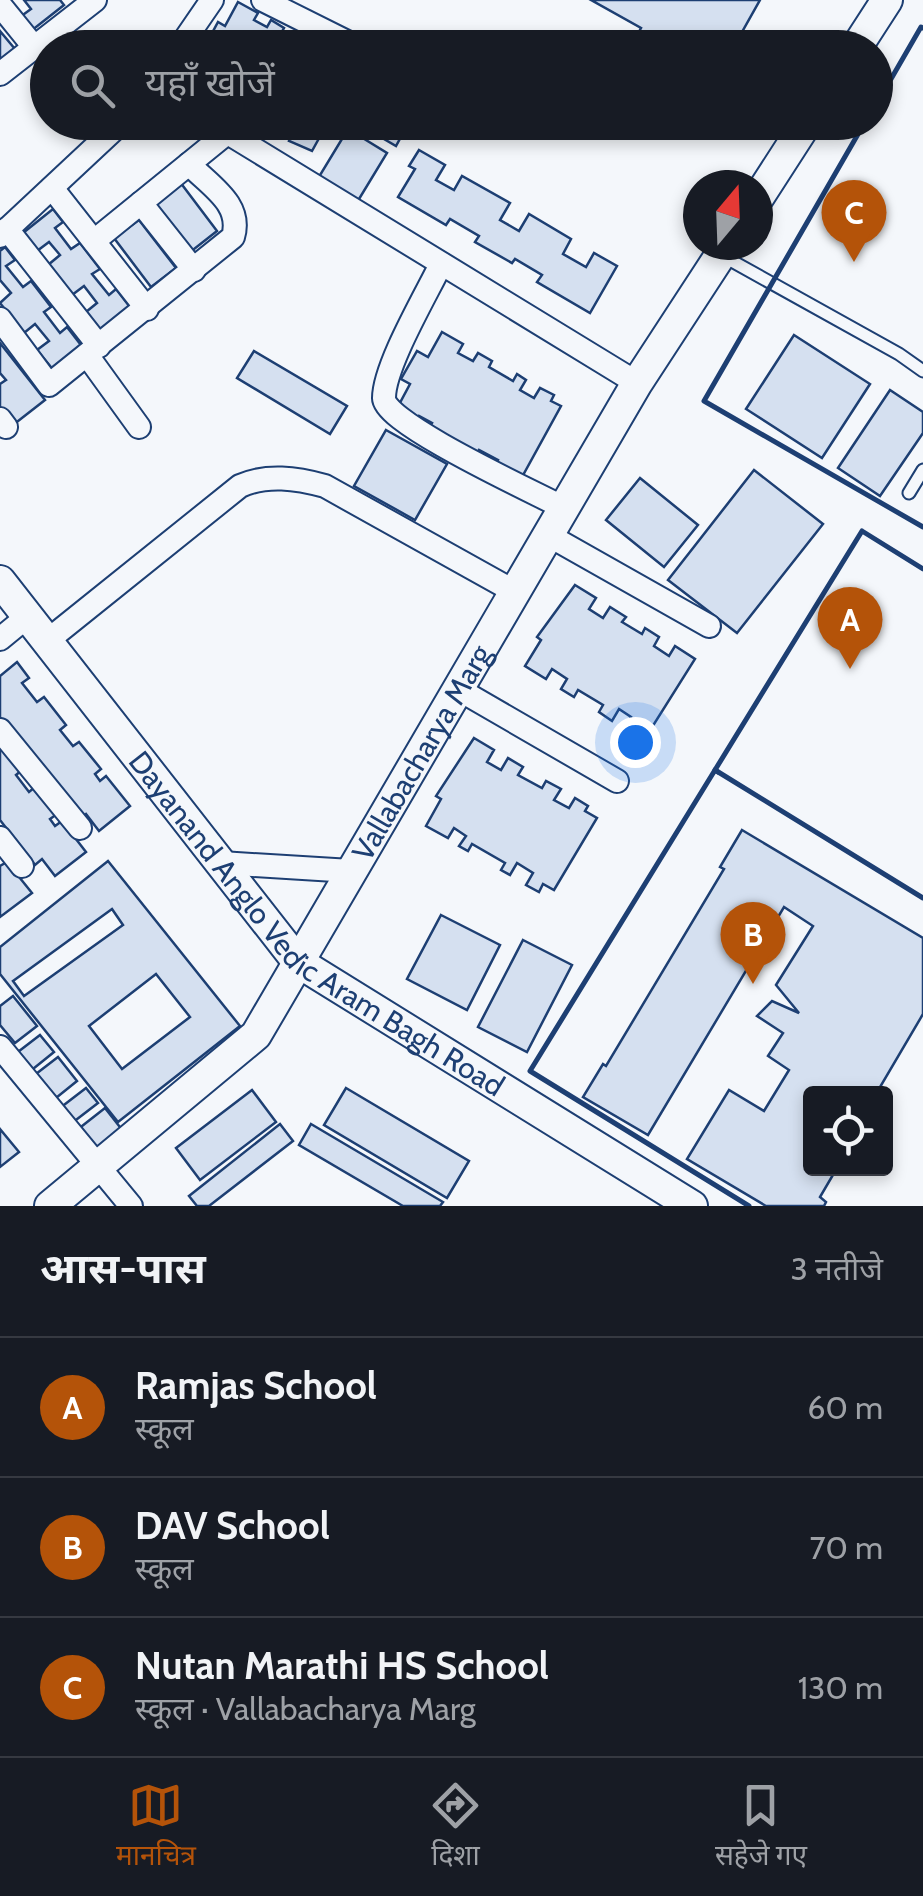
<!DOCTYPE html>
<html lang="hi">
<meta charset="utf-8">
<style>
body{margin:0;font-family:Cabin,"Noto Sans Devanagari",sans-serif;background:#242831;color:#f1f3f6}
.controls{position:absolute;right:30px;bottom:30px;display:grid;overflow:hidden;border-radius:10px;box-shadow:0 5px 15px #0003}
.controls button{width:90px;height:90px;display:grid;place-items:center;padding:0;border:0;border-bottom:2px solid #363941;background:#171b24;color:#f1f3f6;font:50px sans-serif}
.compass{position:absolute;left:683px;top:170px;width:90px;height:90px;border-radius:50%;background:#171b24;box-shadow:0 5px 15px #0003;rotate:19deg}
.you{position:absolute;left:635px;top:742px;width:35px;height:35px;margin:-25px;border:8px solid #fff;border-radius:50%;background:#1a73e8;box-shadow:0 0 0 15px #1a73e833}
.badge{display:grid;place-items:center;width:65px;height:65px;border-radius:50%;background:#b45309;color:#fff;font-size:32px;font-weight:700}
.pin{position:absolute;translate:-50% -82px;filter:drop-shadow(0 2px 5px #0008)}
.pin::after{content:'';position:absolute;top:52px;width:35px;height:30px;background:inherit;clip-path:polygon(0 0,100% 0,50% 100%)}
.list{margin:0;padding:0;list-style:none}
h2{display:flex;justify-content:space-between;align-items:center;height:130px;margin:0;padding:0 40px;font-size:42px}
h2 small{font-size:32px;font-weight:400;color:#9ea1a6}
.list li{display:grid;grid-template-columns:65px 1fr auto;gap:30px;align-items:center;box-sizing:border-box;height:140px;padding:0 40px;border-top:2px solid #363941}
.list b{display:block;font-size:38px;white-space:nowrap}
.list p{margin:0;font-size:32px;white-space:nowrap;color:#9ea1a6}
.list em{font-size:32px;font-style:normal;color:#9ea1a6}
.icon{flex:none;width:55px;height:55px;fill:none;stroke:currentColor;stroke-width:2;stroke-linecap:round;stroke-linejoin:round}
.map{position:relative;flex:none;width:923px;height:1206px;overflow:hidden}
.search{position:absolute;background:#171b24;box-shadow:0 5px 15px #0003;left:30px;right:30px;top:30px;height:110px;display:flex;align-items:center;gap:25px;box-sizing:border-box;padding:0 35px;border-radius:55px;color:#9ea1a6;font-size:38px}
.sheet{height:550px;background:#171b24}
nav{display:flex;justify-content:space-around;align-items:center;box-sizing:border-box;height:140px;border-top:2px solid #363941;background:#171b24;font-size:28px;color:#9ea1a6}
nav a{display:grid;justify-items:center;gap:5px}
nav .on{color:#b45309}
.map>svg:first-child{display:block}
</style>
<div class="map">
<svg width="923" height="1206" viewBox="0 0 923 1206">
<rect width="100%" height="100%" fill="#f4f7fb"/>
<g fill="#d5e0f0" stroke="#1d3f73" stroke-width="2.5" fill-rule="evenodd">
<polygon points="24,0 60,0 64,5 31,31 20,17 31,9"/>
<polygon points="591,0 760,0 733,48 655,48 636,37 641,28"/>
<polygon points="238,2 258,13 254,20 267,27 271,20 284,28 280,35 302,48 204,48 218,22 225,26"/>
<polygon points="0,31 20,55 0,72"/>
<polygon points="249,122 328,122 312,151 289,141 294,131 283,125 276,138"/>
<polygon points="355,122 409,122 396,146"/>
<polygon points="348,129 387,153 356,204 317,180"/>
<polygon points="419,150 445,165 436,180 454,190 462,176 510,203 500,220 519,231 529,214 571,239 563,254 586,267 594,253 617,266 590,313 537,282 542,275 515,259 512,263 475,242 479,236 450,219 446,225 398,197 415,169 409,166"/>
<polygon points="180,182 217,231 189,253 152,203"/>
<polygon points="53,209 63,222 55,228 71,249 80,243 100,269 92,274 109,295 116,289 133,311 103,334 86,312 97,303 84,286 72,295 48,265 60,255 49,242 37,251 23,233"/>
<polygon points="139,220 176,268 151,287 114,238"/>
<polygon points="5,247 15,260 6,266 23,287 31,281 51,307 44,312 60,333 67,327 84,349 55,372 37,350 49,341 35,324 24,333 0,303 11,293 0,280 0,251"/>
<polygon points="442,332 463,344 458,353 473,361 478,353 492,361 489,367 513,381 517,374 526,380 520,390 534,398 540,388 554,395 551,401 561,406 522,477 493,469 498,460 479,450 474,459 426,432 432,423 419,416 414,425 394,414 410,384 401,379 417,351 428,357"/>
<polygon points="794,335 870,384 822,458 746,409"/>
<polygon points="0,343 45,400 13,425 0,408 0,384 6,380 0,373"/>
<polygon points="254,351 347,406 330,434 237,378"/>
<polygon points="890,390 923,412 923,433 880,496 838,468"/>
<polygon points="386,430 447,464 415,520 354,486"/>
<polygon points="754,470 823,524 737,633 668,580"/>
<polygon points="640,478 698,525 664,567 606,520"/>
<polygon points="575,585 596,598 589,609 603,618 610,607 626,617 622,622 642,634 645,628 659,637 654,646 669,656 675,646 695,659 644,740 625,728 631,717 619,709 612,721 599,712 603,705 578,690 574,697 561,689 567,679 552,669 546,679 525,666 541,640 537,637"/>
<polygon points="17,662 29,678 22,683 37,702 44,697 66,725 60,730 73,746 79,742 101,769 95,774 100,781 106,776 130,806 99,831 86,814 79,819 0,718 0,676"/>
<polygon points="474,738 494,750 487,762 501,770 508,758 523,767 518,775 542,788 546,781 561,789 554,800 569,808 575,798 588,806 585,811 597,818 554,890 543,884 539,892 526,885 533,873 517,863 510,875 501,870 505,863 472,844 468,851 459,846 466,836 454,828 448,838 426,826 441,799 436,796"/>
<polygon points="0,742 22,770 16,775 29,792 35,787 57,814 50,819 55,826 62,821 86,852 55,876 42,859 35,865 0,820"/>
<polygon points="742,830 923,938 923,1014 876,1094 810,1094 810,1168 837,1168 820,1197 826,1202 824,1206 766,1206 687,1159 729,1090 764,1111 789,1070 768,1056 783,1033 757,1016 772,1001 799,1013 776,985 813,926 784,907 648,1135 583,1097 603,1064 606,1066 724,869 720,867"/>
<path d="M108 861 240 1026 118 1122 0 974V947ZM112 909 123 925 24 996 13 981ZM156 974 190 1017 122 1069 89 1026Z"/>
<polygon points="7,862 32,893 0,917 0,866"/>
<polygon points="441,915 500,945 467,1010 407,979"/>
<polygon points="523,940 572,965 527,1052 478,1027"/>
<polygon points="13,996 37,1026 15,1043 0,1025 0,1006"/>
<polygon points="40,1035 54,1052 28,1073 14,1055"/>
<polygon points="58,1057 77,1081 51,1102 32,1077"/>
<polygon points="86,1088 98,1103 72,1123 60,1108"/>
<polygon points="346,1088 469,1161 447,1198 324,1125"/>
<polygon points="252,1090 276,1122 200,1180 176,1148"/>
<polygon points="105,1108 123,1131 95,1153 77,1130"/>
<polygon points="280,1124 293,1141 209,1206 197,1206 189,1196"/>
<polygon points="311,1124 443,1202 440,1206 403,1206 299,1145"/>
<polygon points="0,1129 19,1152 0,1167"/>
</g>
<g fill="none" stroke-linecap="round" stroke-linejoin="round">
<defs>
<g id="service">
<polyline points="721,255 899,354 923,371"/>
<polyline points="909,493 923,470"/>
</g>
<g id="minor">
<polyline points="263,0 359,48"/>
<polyline points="0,5 34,47"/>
<polyline points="179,48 212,0"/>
<polyline points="0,74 95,0"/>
<polyline points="210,122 637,383"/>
<polyline points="52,188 147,309"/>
<polyline points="141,203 194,270"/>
<polyline points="7,229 99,346"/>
<polyline points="0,236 122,122"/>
<polyline points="94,241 227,133"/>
<path d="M441 264C426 295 384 366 384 398 383 423 536 493 564 508"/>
<path d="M0 319 49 385 233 237C243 204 210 186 189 164"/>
<polyline points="87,355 139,427"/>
<polyline points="0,419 6,427"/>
<polyline points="548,535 709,626"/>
<polyline points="0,639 28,616"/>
<path d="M47 641 240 486C267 474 296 478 325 486L515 592"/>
<polyline points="458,689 617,781"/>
<polyline points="0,730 80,828"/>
<polyline points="0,838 22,866"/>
<polyline points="221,863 351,871"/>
<polyline points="0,1047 131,1206"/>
</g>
<g id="tertiary">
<polyline points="856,48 887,0"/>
<polyline points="758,198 807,122"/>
<path id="s1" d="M0 581 298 962 692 1206"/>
<path id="s2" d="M50 1206 256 1035 637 383 727 245"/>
</g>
</defs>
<use href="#service" stroke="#1d3f73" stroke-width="15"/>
<use href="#minor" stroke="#1d3f73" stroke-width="26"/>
<use href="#tertiary" stroke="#1d3f73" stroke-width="34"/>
<use href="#service" stroke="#f4f7fb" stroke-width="11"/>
<use href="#minor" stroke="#f4f7fb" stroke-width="22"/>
<use href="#tertiary" stroke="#f4f7fb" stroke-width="30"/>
<g stroke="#1d3f73" stroke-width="5">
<polyline points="876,105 921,27 923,28"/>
<polyline points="865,122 704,401 923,527"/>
<polyline points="718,772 715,770 862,531 923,569"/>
<polyline points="749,1206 530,1071 715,770 923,898"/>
</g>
</g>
<g text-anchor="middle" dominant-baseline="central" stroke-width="8" stroke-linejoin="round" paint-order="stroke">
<g font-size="30" fill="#1d3f73" stroke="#f4f7fb">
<text stroke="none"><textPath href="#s2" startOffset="595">Vallabacharya Marg</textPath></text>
<text stroke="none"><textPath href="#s1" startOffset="472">Dayanand Anglo Vedic Aram Bagh Road</textPath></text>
</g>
</g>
</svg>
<div class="controls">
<button><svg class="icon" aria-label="locate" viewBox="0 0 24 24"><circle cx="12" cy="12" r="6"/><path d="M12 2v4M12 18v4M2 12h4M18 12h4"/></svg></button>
</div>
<svg class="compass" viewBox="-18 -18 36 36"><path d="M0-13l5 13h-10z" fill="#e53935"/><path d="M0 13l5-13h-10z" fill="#9ea1a6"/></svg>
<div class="you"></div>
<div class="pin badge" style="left:850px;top:669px">A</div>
<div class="pin badge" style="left:753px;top:984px">B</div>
<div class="pin badge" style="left:854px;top:262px">C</div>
<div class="search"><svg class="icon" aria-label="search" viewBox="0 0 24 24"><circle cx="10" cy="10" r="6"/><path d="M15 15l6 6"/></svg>यहाँ खोजें</div>
</div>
<section class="sheet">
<h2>आस-पास<small>3 नतीजे</small></h2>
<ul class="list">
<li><span class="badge">A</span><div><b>Ramjas School</b><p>स्कूल</p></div><em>60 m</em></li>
<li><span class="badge">B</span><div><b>DAV School</b><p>स्कूल</p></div><em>70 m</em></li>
<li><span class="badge">C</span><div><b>Nutan Marathi HS School</b><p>स्कूल · Vallabacharya Marg</p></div><em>130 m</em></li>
</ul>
</section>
<nav>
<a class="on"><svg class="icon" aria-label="map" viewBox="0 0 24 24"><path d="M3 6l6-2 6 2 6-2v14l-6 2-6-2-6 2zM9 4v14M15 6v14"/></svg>मानचित्र</a>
<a><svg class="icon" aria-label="directions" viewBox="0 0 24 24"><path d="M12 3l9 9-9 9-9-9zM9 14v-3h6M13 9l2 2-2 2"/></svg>दिशा</a>
<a><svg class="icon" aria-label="saved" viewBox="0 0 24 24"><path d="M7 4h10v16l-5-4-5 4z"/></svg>सहेजे गए</a>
</nav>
